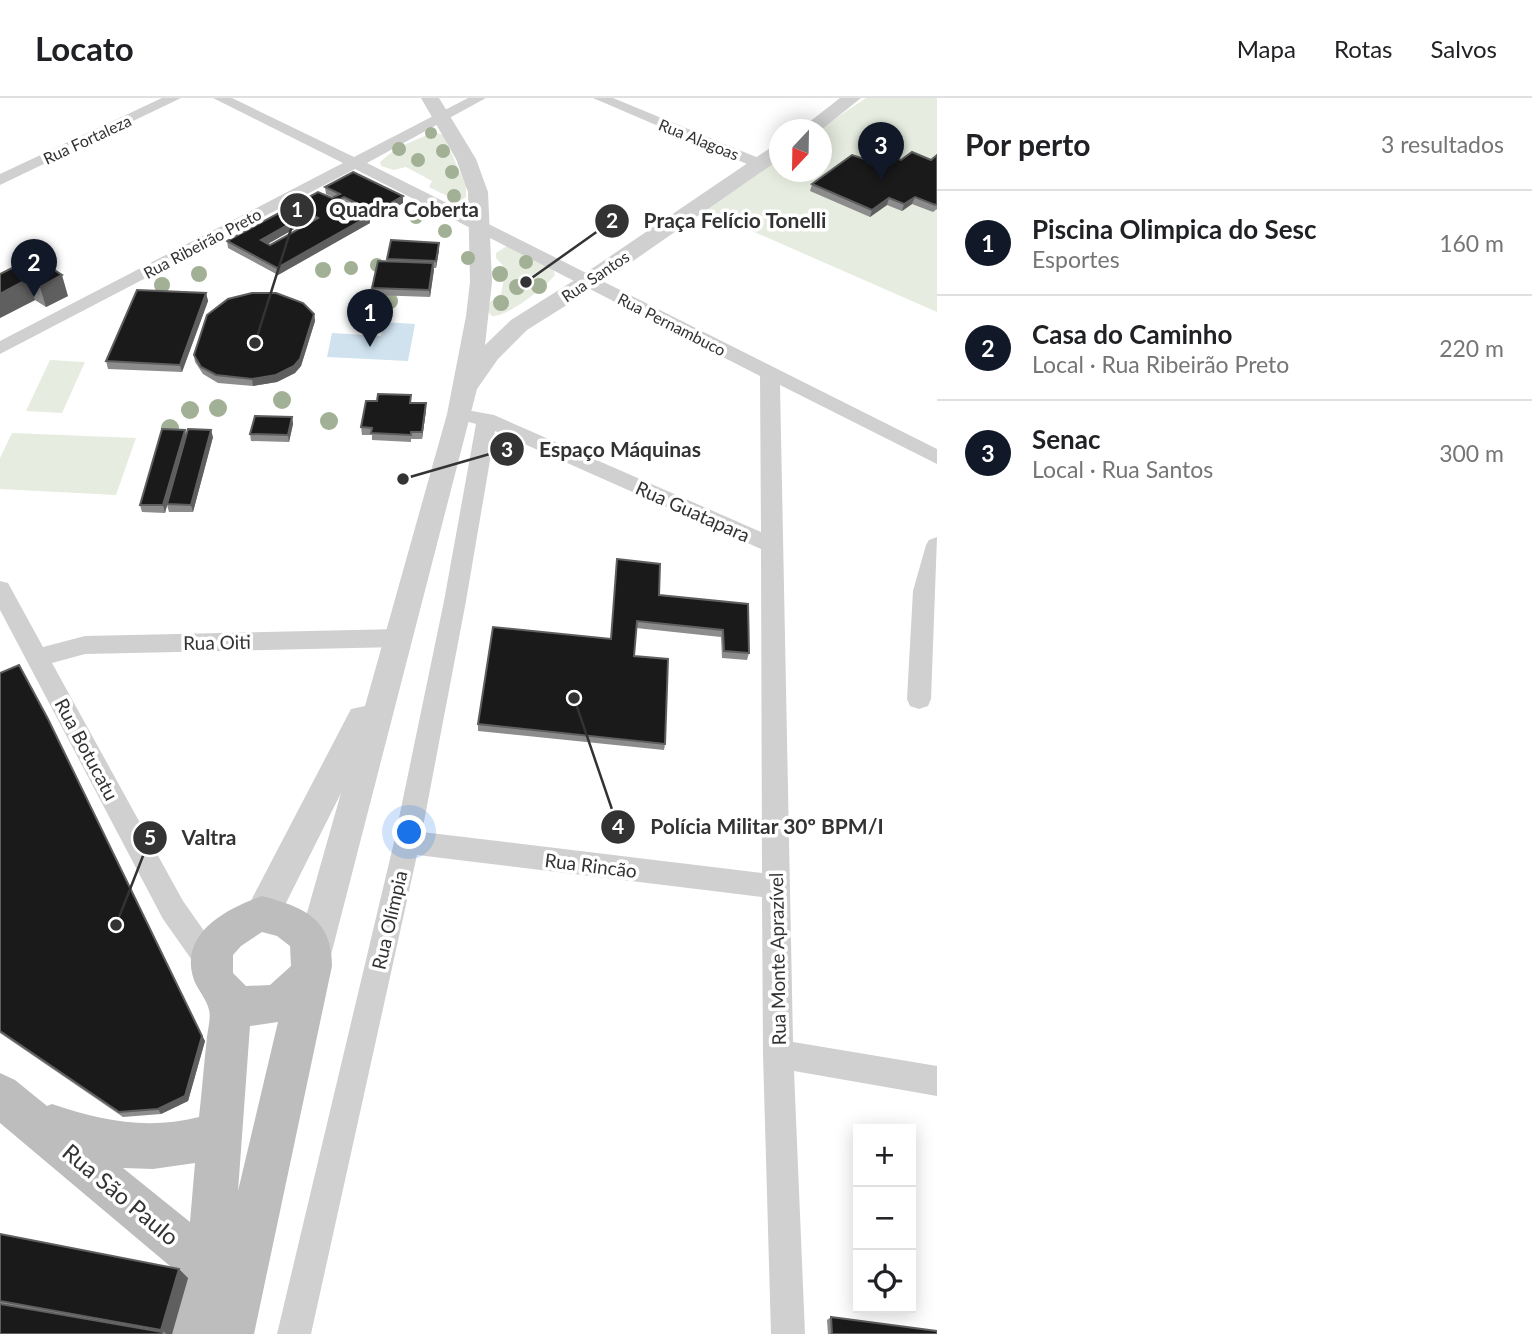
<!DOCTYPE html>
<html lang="pt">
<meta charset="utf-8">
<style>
body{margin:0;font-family:Lato,sans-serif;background:#f2f2f2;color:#202124}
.controls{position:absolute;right:21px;bottom:21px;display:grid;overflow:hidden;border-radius:0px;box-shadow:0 4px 18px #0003}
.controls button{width:63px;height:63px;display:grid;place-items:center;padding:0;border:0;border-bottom:2px solid #e0e0e0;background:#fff;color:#202124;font:35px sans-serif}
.compass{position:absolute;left:769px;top:21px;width:63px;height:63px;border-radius:50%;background:#fff;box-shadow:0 4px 18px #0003;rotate:202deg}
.you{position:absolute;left:410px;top:735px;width:24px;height:24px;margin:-18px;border:5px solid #fff;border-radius:50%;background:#1a73e8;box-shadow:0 0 0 10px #1a73e833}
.badge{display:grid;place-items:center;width:46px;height:46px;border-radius:50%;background:#111827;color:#fff;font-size:23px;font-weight:700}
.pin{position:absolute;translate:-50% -58px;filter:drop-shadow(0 2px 4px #0008)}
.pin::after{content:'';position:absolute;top:37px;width:24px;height:21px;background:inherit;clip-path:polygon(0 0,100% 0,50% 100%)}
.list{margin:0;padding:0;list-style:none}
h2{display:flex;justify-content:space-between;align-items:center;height:91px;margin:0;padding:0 28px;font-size:30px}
h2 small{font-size:23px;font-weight:400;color:#757577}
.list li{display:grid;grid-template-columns:46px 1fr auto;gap:21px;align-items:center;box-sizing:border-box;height:105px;padding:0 28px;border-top:2px solid #e0e0e0}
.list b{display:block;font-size:26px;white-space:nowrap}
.list p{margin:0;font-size:23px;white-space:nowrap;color:#757577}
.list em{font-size:23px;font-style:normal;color:#757577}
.icon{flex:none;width:38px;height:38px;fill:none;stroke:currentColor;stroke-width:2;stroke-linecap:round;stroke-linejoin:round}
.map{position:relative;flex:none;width:937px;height:1236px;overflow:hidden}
header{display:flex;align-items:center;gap:42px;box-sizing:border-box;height:98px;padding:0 35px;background:#fff;border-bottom:2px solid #e0e0e0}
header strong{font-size:33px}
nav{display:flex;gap:38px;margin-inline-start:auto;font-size:24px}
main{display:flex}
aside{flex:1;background:#fff}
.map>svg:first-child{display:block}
</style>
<header>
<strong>Locato</strong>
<nav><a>Mapa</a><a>Rotas</a><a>Salvos</a></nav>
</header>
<main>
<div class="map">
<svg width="937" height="1236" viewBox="0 0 937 1236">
<rect width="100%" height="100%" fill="#fff"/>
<g fill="#e6ecdf">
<polygon points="866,0 937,0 937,214 702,111 779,59 780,74 822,74 820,31"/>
<polygon points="434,34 443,37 466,87 466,99 459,104 429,89 432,83 406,69 394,72 381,68 380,64 397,50"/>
<path d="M507 148 553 171 555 177C545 189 508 219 492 218L488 214 490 204 501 196 506 171 496 160V155Z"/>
<polygon points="50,262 85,264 62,315 26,313"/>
<polygon points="12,335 136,340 116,397 0,391 0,360"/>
</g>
<polygon fill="#cfe2ee" points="383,224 415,226 408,263 327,259 332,235 381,238"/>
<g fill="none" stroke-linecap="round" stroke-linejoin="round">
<g fill="#d0d0d0" fill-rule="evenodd">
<polygon points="162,0 181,0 0,87 0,76"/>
<path d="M213 0H232L354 59 468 0H486L367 65 937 351V366L780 287 793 944 937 968V998L794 973 805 1236H771L763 956 762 799 417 757 311 1236H277L394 744 444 503 476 326 465 323 462 319 465 315 472 313 494 317 761 434 760 278 355 71 0 256V243L343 65ZM495 333 761 451 762 775 422 734 466 503Z"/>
<polygon points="593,0 613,0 766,63 768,66 766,69 754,69"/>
<polygon points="937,439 931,601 928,608 919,611 910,608 907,601 913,493 926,447 929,442"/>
<polygon points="0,483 8,485 43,549 85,538 398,531 406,534 410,540 406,546 398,549 85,556 52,565 183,803 221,857 225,866 221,875 211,879 201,875 163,821 0,512"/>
</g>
<g fill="#d0d0d0" fill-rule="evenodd">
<polygon points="421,0 439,0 476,61 488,94 492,184 485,247 511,222 581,178 773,48 780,46 780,61 597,188 527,232 498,261 477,291 331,857 326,869 313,874 300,869 295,857 341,695 275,827 262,832 249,827 244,816 351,611 365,608 447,316 466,218 470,184 468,94 456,61"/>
<polygon points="840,0 861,0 821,32 799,32"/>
</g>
<path fill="#bdbdbd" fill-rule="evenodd" d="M262 798C303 809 332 820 332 868L254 1236H170L183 1179 0 1025V975L15 982 47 1008 52 1006C101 1023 148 1032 199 1019 202 992 204 965 207 939 208 931 211 919 209 912 207 901 196 890 193 879 180 834 228 810 262 798ZM262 834 277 838 290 848 291 868 270 887 246 888 233 875V857L241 848ZM278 924 238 1093 250 928ZM195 1065 190 1124 123 1070 153 1071Z"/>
</g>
<g fill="#a2b095">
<circle cx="431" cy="35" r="6"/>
<circle cx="399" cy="51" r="7"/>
<circle cx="443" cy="53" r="7"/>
<circle cx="418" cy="62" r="7"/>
<circle cx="452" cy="74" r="7"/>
<circle cx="454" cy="98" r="7"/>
<circle cx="416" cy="119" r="7"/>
<circle cx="445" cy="133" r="7"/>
<circle cx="468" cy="160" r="7"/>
<circle cx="526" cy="164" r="7"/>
<circle cx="377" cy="167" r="7"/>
<circle cx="351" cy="170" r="7"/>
<circle cx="323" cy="172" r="8"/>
<circle cx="199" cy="176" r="8"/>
<circle cx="500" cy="176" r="8"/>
<circle cx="162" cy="187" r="8"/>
<circle cx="539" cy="188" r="8"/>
<circle cx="517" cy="189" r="8"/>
<circle cx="390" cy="203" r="8"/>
<circle cx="501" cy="205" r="8"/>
<circle cx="282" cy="302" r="9"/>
<circle cx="218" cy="310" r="9"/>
<circle cx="190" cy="312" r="9"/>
<circle cx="329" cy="323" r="9"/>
<circle cx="170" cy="330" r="9"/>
</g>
<g fill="#8c8c8c" fill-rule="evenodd">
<polygon points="937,57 937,111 933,114 912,106 902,113 887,107 870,119 810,93 812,86 871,63 931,62"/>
<path d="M325 89 403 98V105L375 122 369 119 370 125 278 177 228 150 227 143 333 99 326 96ZM310 122 312 123 270 147 268 146Z"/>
<polygon points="439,152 436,170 434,170 430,199 373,197 372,190 387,163 387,161"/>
<polygon points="34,159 68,198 46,209 35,202 0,220"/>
<polygon points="206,195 208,203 182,274 108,271 106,263"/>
<polygon points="314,216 315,223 301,268 295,275 277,284 253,288 218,285 203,276 195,264 194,257"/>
<polygon points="412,305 426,305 426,312 422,341 411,341 411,344 372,342 372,337 362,337 361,329"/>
<polygon points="292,319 293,326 289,344 251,343 250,336"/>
<polygon points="185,332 186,338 213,339 193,414 169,414 167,407 165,415 142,414 140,407"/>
<polygon points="659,497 748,506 749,555 747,562 722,560 721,539 636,530 634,558 665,646 664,652 478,633 478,626 610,540"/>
<polygon points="0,575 48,621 205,943 188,1003 161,1016 123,1019 0,935"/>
<polygon points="0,1136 188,1180 172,1236 0,1236"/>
<polygon points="831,1219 937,1236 828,1236 827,1222"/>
</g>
<g fill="#5f5f5f">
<polygon points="403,98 403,105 375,122 375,114"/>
<polygon points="915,99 912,106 902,113 904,106"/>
<polygon points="889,100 887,107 870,119 872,112"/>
<polygon points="309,115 310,122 262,149 261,142"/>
<polygon points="369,118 370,125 278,177 277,170"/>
<polygon points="439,145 439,152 436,170 436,163"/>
<polygon points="433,165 434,172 430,199 429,192"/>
<polygon points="62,177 68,198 46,209 40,189"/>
<polygon points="28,181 35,202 0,220 0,196"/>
<polygon points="206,195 208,203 182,274 180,267"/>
<polygon points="314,216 315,223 301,268 295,275 277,284 253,288 252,281"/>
<polygon points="426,305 426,312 422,341 422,334"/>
<polygon points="292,319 293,326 289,344 288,337"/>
<polygon points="185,332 186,339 165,415 163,407"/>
<polygon points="211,332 213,339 193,414 191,407"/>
<polygon points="202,938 205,943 188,1003 161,1016 158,1011"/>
<polygon points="179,1171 188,1180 172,1236 167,1236 161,1232"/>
</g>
<g fill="#1a1a1a" stroke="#5f5f5f" stroke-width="2" fill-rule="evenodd">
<polygon points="912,54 931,62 937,57 937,106 935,107 915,99 904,106 889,100 872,112 812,86 852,57 871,63 884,56 901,62"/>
<path d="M353 74 403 98 375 114 344 99 338 102 369 118 277 170 227 143 318 94 332 100 340 96 325 89ZM309 115 318 120 270 147 261 142Z"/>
<polygon points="391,142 439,145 436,163 387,161"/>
<polygon points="34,159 62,177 40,189 28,181 0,196 0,176"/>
<polygon points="378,163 433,165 429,192 372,190"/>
<polygon points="137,192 206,195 180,267 106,263"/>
<polygon points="252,195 276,195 303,205 314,216 300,261 294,268 276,277 252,281 216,277 201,269 194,257 207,217 228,201"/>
<polygon points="378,296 411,297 410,305 426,305 422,334 411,334 411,337 371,335 372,330 361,329 366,303 377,303"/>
<polygon points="255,318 292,319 288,337 250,336"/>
<polygon points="162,331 185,332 163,407 140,407"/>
<polygon points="188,331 211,332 191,407 167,406"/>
<polygon points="617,461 660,466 659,497 748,506 749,555 724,553 723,532 637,523 634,558 668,561 665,646 478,626 493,529 611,541"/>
<polygon points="19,567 48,621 202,938 185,998 158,1011 119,1014 0,933 0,575"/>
<polygon points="0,1136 179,1171 161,1232 0,1203"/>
<polygon points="0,1206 162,1234 161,1236 0,1236"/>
<polygon points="831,1219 937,1233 937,1236 832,1236"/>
</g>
<g text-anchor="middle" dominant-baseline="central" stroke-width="7" stroke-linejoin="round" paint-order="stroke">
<g font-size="16" fill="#333" stroke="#fff">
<text transform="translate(87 41) rotate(-25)">Rua Fortaleza</text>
<text transform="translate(699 41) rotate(22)">Rua Alagoas</text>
<text transform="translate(202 145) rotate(-28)">Rua Ribeirão Preto</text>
<text transform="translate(595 178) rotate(-34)">Rua Santos</text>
<text transform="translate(672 226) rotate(27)">Rua Pernambuco</text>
</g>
<g font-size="19" fill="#333" stroke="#fff">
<text transform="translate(693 413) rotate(24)">Rua Guatapara</text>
<text transform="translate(217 544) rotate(-1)">Rua Oiti</text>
<text transform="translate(87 651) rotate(62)">Rua Botucatu</text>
<text transform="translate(591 767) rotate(7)">Rua Rincão</text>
<text transform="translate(389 822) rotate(-77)">Rua Olímpia</text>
<text transform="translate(777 861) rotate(-91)">Rua Monte Aprazível</text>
</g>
<g font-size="23" fill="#333" stroke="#fff">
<text transform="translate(121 1096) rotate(40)">Rua São Paulo</text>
</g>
</g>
<path fill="none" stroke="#333" stroke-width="2.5" d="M255 245L297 112M526 184L612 123M403 381L507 351M574 600L618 729M116 827L150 740"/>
<g fill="#333" stroke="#fff" stroke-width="2.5">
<circle cx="255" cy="245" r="7"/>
<circle cx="526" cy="184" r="7"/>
<circle cx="403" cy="381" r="7"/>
<circle cx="574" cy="600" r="7"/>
<circle cx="116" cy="827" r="7"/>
<circle cx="297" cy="112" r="18"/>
<circle cx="612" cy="123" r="18"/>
<circle cx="507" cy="351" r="18"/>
<circle cx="618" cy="729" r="18"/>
<circle cx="150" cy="740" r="18"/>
</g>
<g font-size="21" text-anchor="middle" font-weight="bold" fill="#fff">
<text x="297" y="119">1</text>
<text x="612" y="130">2</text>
<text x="507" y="359">3</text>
<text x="618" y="736">4</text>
<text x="150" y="747">5</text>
</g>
<g font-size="21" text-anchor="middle" font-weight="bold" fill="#333" stroke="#fff" stroke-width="7" stroke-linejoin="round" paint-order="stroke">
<text x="404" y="119">Quadra Coberta</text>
<text x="735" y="130">Praça Felício Tonelli</text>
<text x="620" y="359">Espaço Máquinas</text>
<text x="767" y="736">Polícia Militar 30º BPM/I</text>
<text x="209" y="747">Valtra</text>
</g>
</svg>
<div class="controls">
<button>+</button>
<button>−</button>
<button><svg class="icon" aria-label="locate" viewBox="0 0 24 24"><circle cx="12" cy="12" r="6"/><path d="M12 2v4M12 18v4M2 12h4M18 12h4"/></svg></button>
</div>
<svg class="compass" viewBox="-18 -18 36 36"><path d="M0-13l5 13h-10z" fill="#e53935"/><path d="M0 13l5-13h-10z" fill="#757577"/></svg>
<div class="you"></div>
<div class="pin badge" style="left:370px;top:249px">1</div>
<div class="pin badge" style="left:34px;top:199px">2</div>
<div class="pin badge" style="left:881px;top:82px">3</div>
</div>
<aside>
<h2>Por perto<small>3 resultados</small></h2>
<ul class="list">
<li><span class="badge">1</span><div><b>Piscina Olimpica do Sesc</b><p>Esportes</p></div><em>160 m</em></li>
<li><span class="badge">2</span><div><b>Casa do Caminho</b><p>Local · Rua Ribeirão Preto</p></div><em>220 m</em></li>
<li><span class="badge">3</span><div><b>Senac</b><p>Local · Rua Santos</p></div><em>300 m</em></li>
</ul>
</aside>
</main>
